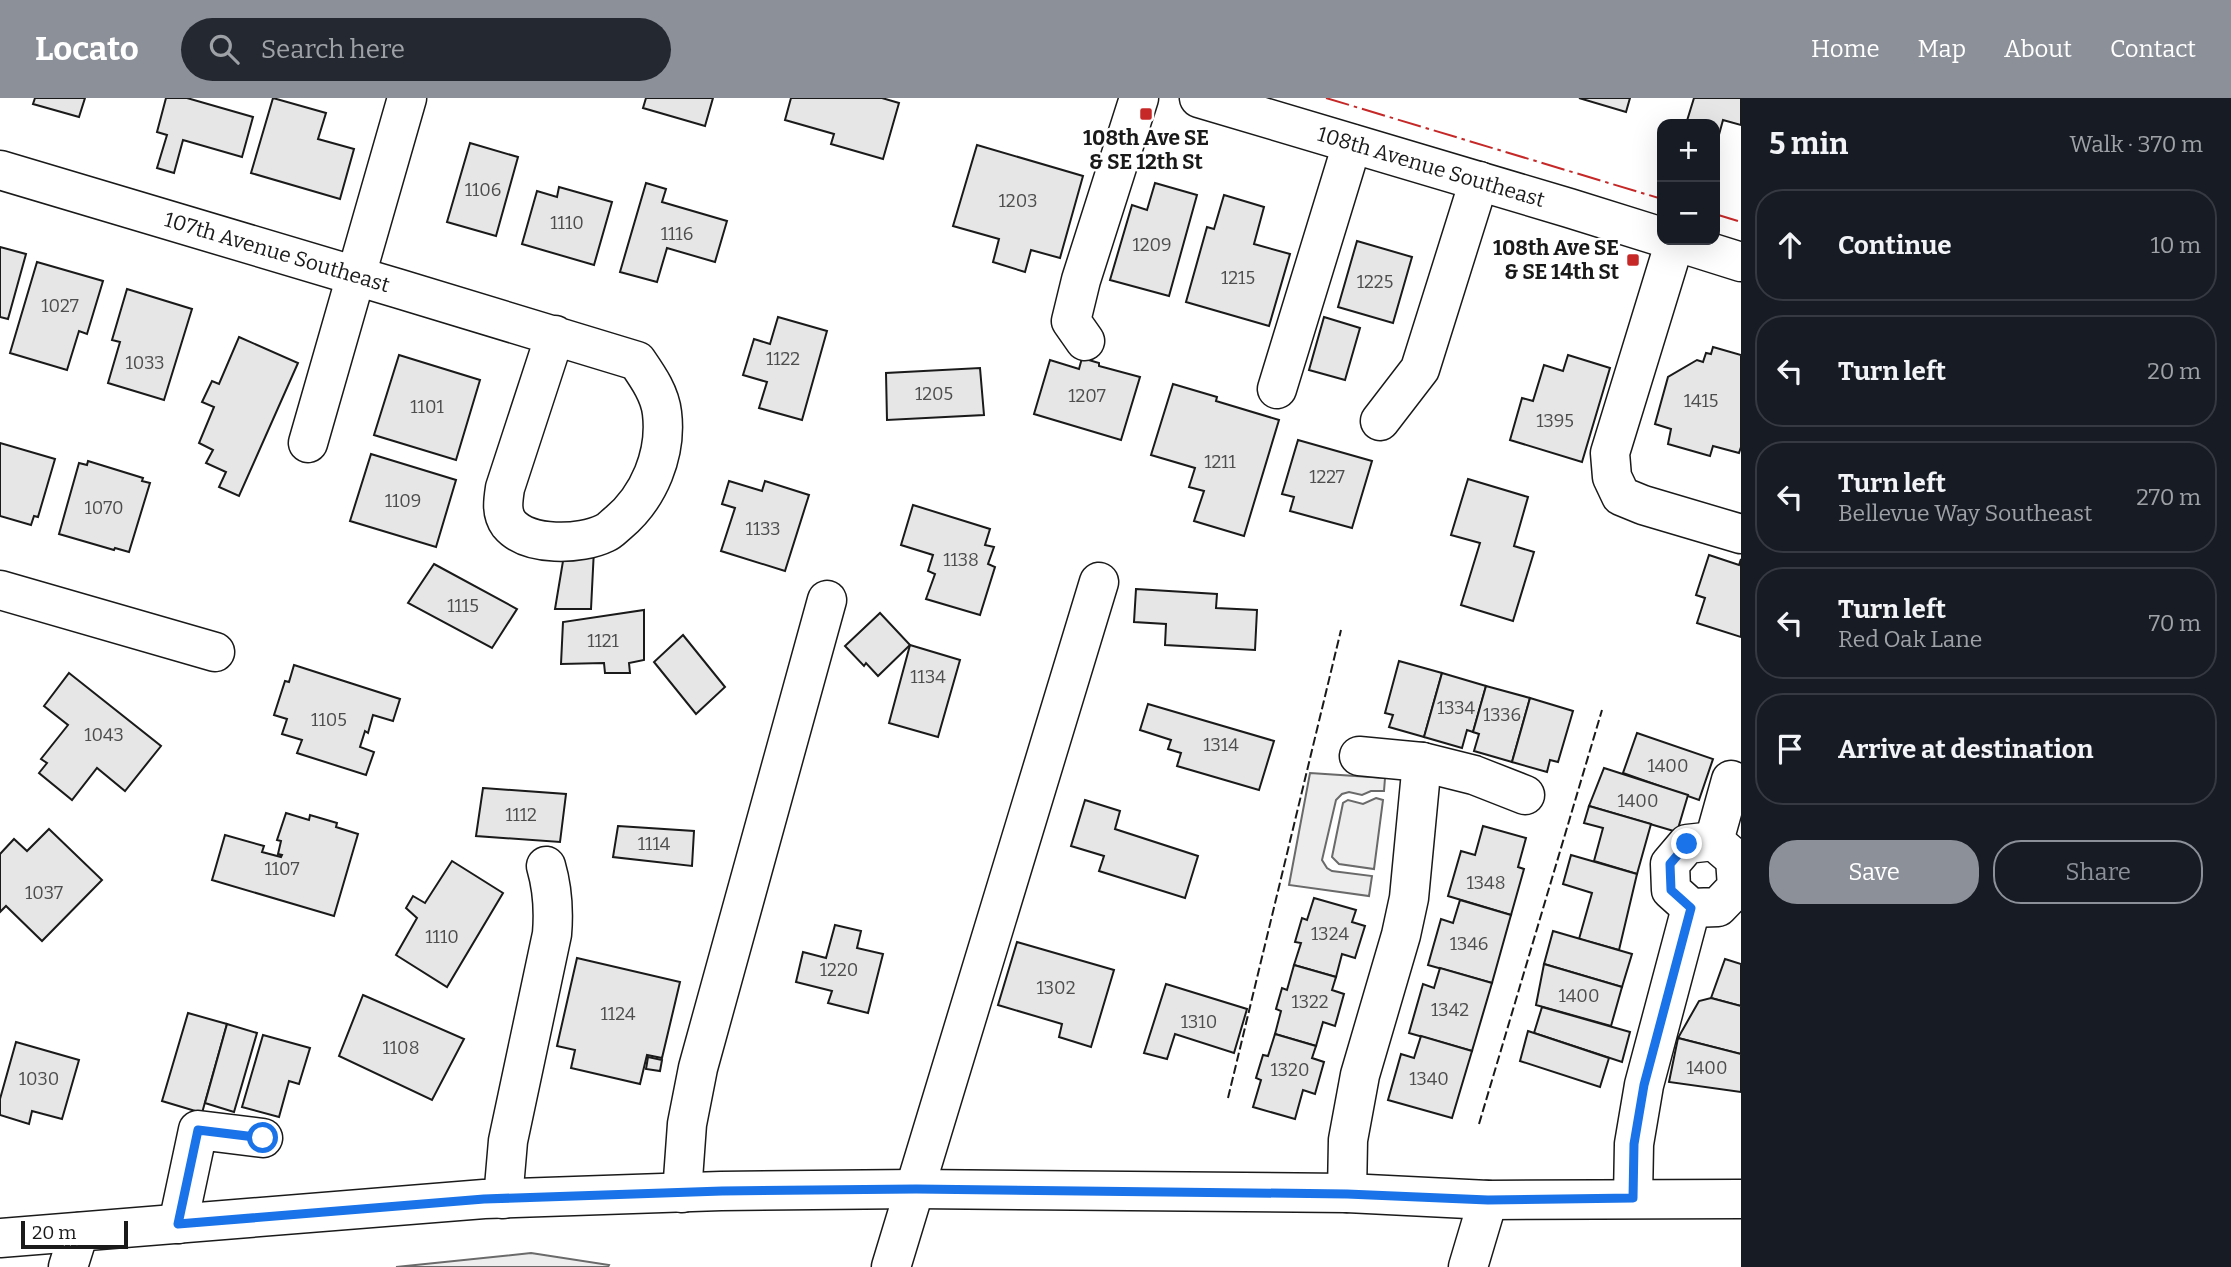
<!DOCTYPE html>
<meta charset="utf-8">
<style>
body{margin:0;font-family:Bitter,serif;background:#242831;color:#f1f3f6}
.controls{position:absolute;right:21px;top:21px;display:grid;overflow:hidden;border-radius:14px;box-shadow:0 7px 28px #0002}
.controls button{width:63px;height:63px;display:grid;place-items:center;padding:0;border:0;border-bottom:2px solid #363941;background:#171b24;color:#f1f3f6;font:35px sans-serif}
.scale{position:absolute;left:21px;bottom:18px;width:107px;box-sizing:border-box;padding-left:7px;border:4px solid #1a1a1a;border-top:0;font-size:19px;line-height:24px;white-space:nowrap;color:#1a1a1a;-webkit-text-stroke:5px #fff;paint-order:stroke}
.stop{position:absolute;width:21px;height:21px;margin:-16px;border:5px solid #1a73e8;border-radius:50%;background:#fff}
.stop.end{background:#1a73e8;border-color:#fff;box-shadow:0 2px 7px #0008}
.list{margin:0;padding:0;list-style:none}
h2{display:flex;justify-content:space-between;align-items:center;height:91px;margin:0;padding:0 28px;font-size:30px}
h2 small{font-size:23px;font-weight:400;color:#9ea1a6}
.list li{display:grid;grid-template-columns:46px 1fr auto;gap:21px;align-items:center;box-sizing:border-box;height:112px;margin:0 14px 14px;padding:0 14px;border:2px solid #363941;border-radius:28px}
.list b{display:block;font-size:26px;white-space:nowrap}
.list p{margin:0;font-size:23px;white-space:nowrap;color:#9ea1a6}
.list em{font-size:23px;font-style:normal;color:#9ea1a6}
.actions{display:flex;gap:14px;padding:21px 28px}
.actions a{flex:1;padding:16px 0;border:2px solid #8c9099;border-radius:28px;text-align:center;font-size:24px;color:#8c9099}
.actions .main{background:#8c9099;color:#fff}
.icon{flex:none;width:38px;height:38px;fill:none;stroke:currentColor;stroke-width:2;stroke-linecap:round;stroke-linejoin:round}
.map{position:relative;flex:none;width:1741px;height:1169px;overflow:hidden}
header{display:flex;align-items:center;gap:42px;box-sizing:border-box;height:98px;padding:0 35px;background:#8c9099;color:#fff}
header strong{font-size:33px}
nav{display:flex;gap:38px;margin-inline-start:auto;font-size:24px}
.search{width:490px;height:63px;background:#242831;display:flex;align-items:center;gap:18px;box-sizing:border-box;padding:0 24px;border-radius:38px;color:#9ea1a6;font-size:26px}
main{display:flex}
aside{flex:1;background:#171b24}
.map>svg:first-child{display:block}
</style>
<header>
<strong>Locato</strong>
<div class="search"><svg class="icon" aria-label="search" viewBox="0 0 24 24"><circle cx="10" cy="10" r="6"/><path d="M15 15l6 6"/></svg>Search here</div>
<nav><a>Home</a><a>Map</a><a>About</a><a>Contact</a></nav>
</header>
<main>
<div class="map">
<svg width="1741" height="1169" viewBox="0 0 1741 1169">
<rect width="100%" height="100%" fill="#fff"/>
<g fill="#ededed" stroke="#6a6a6a" stroke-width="2">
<polygon points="1310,675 1385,680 1384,693 1371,693 1362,697 1349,694 1342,696 1336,702 1322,762 1327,770 1332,773 1372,778 1369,798 1289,787"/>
<polygon points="1376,700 1383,702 1374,771 1339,766 1332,759 1343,705 1348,702 1363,706"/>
<polygon points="531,1155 609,1167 608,1169 396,1169"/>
</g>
<g fill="#e6e6e6" stroke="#1a1a1a" stroke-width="2">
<polygon points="35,0 85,0 79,19 33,6"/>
<polygon points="166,0 187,0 253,19 242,59 183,42 174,75 157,70 167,37 157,34"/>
<polygon points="273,0 326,15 318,41 354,51 340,101 251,75"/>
<polygon points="646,0 713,0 705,28 643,10"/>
<polygon points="791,0 882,0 899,5 883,61 831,46 834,36 785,22"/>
<polygon points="1579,0 1630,0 1626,14"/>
<polygon points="1694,0 1741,0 1741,27 1723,22 1717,44 1715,43 1715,26 1686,26"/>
<polygon points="470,45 518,59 496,138 447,124"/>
<polygon points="977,47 1083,78 1060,160 1031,152 1025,174 993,164 999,141 953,128"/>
<polygon points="646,85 666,91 662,104 727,123 715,164 667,150 657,184 620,174"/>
<polygon points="1155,85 1197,97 1169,198 1110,182 1132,107 1147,112"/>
<polygon points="559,89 612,104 594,167 522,146 537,93 557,99"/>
<polygon points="1224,97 1264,109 1254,146 1290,156 1269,228 1186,204 1207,129 1214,131"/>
<polygon points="1357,143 1412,159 1393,225 1338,209"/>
<polygon points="0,149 26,156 8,221 0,219"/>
<polygon points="37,164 103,183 87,236 79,233 67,272 10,255"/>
<polygon points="127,191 192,211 164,302 108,285 120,244 112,242"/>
<polygon points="778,219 827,233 802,322 759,310 767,284 743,277 754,241 770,246"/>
<polygon points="1324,219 1360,230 1345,282 1309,272"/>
<polygon points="239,239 298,265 239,398 219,389 226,374 206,365 213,352 199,345 214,309 202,304 212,283 219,286"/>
<polygon points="1713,249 1741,257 1741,349 1739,355 1713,348 1710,358 1668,346 1671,331 1655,326 1668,279 1697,262 1703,264 1706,255 1711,256"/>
<polygon points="399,257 480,282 456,362 374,337"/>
<polygon points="1568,257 1610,270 1582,364 1510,342 1522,300 1533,303 1544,267 1563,273"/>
<polygon points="1082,260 1099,265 1099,268 1140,279 1121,342 1034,316 1050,262 1079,271"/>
<polygon points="980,270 984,317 887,322 886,275"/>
<polygon points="1173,286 1217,299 1216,303 1279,322 1244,438 1194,423 1204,393 1189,389 1195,370 1151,357"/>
<polygon points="1298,342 1372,363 1352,430 1290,413 1294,399 1282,396"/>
<polygon points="0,345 55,361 38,419 34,418 31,427 0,418"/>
<polygon points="371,356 456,382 436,449 350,423"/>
<polygon points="88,363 143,380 142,383 150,385 129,454 115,450 114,452 59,436 79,365 87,367"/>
<polygon points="1468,381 1528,399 1514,448 1534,454 1513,523 1461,507 1480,445 1451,437"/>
<polygon points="729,383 762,393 765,383 809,397 785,473 721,453 735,410 722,406"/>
<polygon points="913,407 990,431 985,447 994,449 988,466 995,469 980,517 926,501 935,476 928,473 933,457 901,447"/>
<polygon points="594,451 591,511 555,511 564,457"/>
<polygon points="1709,457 1739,467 1741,461 1741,539 1697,525 1705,500 1696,497"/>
<polygon points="434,466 517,511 492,550 408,505"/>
<polygon points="1136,491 1217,496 1216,510 1257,512 1255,552 1165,547 1166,526 1134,524"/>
<polygon points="644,512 644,562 629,565 630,575 605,575 604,565 561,566 563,524"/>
<polygon points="880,515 910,547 878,578 866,565 864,568 845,548"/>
<polygon points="683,537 725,589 696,616 654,564"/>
<polygon points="910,547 960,562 938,639 889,625"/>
<polygon points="1399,563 1442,575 1424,639 1389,629 1393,617 1385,615"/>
<polygon points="294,567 400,601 393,623 373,617 368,635 365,633 360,649 374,654 366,677 297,655 302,642 282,636 287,621 274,617 285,583 289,584"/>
<polygon points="69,575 161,648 125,693 97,670 72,702 39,675 47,665 41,661 68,627 44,608"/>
<polygon points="1442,575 1486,588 1473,634 1467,632 1462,650 1424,639"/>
<polygon points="1486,588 1530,600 1512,664 1474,653 1479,636 1473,634"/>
<polygon points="1530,600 1573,613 1558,664 1550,662 1547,674 1512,664"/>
<polygon points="1148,606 1274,643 1259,692 1177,668 1181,655 1168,651 1171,642 1140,632"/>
<polygon points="1637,635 1713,661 1699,702 1623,675"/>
<polygon points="1604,670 1688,697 1677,734 1589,708"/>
<polygon points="483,690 566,696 560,744 476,738"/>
<polygon points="1085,702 1120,713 1115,731 1198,758 1185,800 1099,773 1104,758 1071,748"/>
<polygon points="1589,708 1651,726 1637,776 1594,763 1603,730 1584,725"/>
<polygon points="286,715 309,722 310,717 337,725 336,729 358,736 334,818 212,782 225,737 264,748 262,754 281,759 282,757 278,756 281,743 277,742"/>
<polygon points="618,728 694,733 692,768 613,759"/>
<polygon points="1483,728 1526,740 1518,769 1524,771 1511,817 1448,798 1461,753 1475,757"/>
<polygon points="49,731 102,782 42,843 6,808 0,814 0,756 14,741 27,753"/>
<polygon points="1571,757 1637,776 1619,852 1579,841 1592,795 1563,786"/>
<polygon points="452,763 503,795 447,889 396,857 417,820 406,810 413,798 425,805"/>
<polygon points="1314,800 1356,812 1352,824 1365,828 1355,860 1342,856 1336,879 1294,867 1301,845 1295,844 1302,820 1307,822"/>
<polygon points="1460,802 1511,817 1492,885 1428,867 1441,821 1453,825"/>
<polygon points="835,827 861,833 857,850 883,856 868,915 828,905 832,893 796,884 803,854 826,860"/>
<polygon points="1553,833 1632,856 1622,889 1544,866"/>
<polygon points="1017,844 1114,872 1091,949 1059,939 1062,926 998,907"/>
<polygon points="577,860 680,884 662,960 647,957 640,986 571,970 575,952 557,948"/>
<polygon points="1725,861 1741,866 1741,908 1711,900"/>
<polygon points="1544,866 1622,889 1611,928 1536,907"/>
<polygon points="1294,867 1336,879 1332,892 1344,896 1335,928 1323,924 1316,948 1275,936 1281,913 1276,911 1282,890 1287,892"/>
<polygon points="1440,870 1492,885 1472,953 1409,935 1423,886 1434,890"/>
<polygon points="1166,886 1247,911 1234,955 1175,936 1167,961 1144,955"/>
<polygon points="363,897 464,941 432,1002 339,958"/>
<polygon points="1711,900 1741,908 1741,956 1678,940 1699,903"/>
<polygon points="1542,909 1630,934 1622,964 1534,935"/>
<polygon points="188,915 227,926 202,1015 162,1003"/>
<polygon points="227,926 257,935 234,1014 205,1005"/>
<polygon points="1528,933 1609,960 1600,989 1520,963"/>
<polygon points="1275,936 1316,948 1312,960 1324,964 1315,996 1303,992 1295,1021 1253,1009 1261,982 1256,980 1263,957 1268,958"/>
<polygon points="263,937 310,950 299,986 289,983 279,1019 242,1009"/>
<polygon points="1421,938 1472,953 1452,1020 1388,1002 1401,956 1414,960"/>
<polygon points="1678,940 1741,956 1741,994 1669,984"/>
<polygon points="16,944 79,962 62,1021 32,1013 29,1026 0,1017 0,1001"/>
<polygon points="648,959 662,962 660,973 646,971"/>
</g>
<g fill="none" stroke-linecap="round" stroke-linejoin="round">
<defs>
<g id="minor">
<path id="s1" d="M1199 0 1569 110 1662 139"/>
<path id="s2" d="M0 72C213 135 425 198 637 263 648 279 660 296 662 315 667 356 649 399 618 425 614 428 610 433 605 435 581 447 528 449 509 426 501 415 503 403 505 390L555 237"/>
<polyline points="1671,142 1741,164"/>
<polyline points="1675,143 1610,355 1612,379 1621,398 1643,407 1741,436"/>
<polyline points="1085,243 1071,223 1081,182 1139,0"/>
<polyline points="1277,291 1352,46"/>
<polyline points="1380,323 1420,271 1479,83"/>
<polyline points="308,345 407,0"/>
<polyline points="0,492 215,554"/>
<polyline points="1359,658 1422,664 1474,677 1525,697"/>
<polygon points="1714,743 1735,761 1737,789 1718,809 1691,810 1671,792 1670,766 1687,746"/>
<polyline points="1714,743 1731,682"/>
<polyline points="682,1095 687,1026 698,970 827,502"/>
<polyline points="1347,1095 1348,1042 1360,977 1401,837 1409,800 1422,664"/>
<polyline points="1633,1100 1634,1046 1644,987 1691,810"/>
<path d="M503 1101 508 1043 552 836C554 812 553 792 546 768"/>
<polyline points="178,1126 198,1032 263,1040"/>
<polyline points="68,1169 79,1134"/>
<polyline points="891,1169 1099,484"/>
<polyline points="1468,1169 1488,1102"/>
</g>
<polyline id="major" points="0,1140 484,1101 721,1093 916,1091 1347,1095 1488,1102 1741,1101"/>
</defs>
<use href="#minor" stroke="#1a1a1a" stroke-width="41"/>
<use href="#major" stroke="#1a1a1a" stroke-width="41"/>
<use href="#minor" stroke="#fff" stroke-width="38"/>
<use href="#major" stroke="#fff" stroke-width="38"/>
<g stroke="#1a1a1a" stroke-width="2" stroke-dasharray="9 3.5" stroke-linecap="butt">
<polyline points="1228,1000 1341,532"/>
<polyline points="1479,1026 1602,612"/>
</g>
<g stroke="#c62828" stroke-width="2" stroke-dasharray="24 5 3.5 5" stroke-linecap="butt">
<polyline points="1326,0 1662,101"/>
<polyline points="1715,116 1741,124"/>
</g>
</g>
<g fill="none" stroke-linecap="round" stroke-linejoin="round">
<polyline stroke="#1a73e8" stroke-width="9" points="263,1040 198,1032 178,1126 484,1101 722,1093 916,1091 1347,1096 1488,1102 1633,1100 1634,1046 1644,987 1691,810 1671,792 1670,766 1687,746"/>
</g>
<g fill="#c62828" stroke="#fff" stroke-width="2.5">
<rect x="1139" y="9" width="14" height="14" rx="3.5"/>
<rect x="1626" y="155" width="14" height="14" rx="3.5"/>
</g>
<g text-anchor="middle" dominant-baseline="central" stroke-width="5" stroke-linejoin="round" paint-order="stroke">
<g font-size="18" fill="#4d4d4d">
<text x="483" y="92">1106</text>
<text x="1018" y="103">1203</text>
<text x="567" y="125">1110</text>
<text x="677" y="136">1116</text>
<text x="1152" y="147">1209</text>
<text x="1238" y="180">1215</text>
<text x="1375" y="184">1225</text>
<text x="60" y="208">1027</text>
<text x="783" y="261">1122</text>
<text x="145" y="265">1033</text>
<text x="934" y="296">1205</text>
<text x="1087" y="298">1207</text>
<text x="1701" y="303">1415</text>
<text x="427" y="309">1101</text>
<text x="1555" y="323">1395</text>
<text x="1220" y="364">1211</text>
<text x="1327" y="379">1227</text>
<text x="403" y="403">1109</text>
<text x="104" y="410">1070</text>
<text x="763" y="431">1133</text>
<text x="961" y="462">1138</text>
<text x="463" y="508">1115</text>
<text x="603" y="543">1121</text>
<text x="928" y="579">1134</text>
<text x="1456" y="610">1334</text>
<text x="1502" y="617">1336</text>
<text x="329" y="622">1105</text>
<text x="104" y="637">1043</text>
<text x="1221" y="647">1314</text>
<text x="1668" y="668">1400</text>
<text x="1638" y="703">1400</text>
<text x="521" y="717">1112</text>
<text x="654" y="746">1114</text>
<text x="282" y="771">1107</text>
<text x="1486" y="785">1348</text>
<text x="44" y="795">1037</text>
<text x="1330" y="836">1324</text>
<text x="442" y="839">1110</text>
<text x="1469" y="846">1346</text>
<text x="839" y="872">1220</text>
<text x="1056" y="890">1302</text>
<text x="1579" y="898">1400</text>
<text x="1310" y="904">1322</text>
<text x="1450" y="912">1342</text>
<text x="618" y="916">1124</text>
<text x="1199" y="924">1310</text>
<text x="401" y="950">1108</text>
<text x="1707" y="970">1400</text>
<text x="1290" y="972">1320</text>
<text x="39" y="981">1030</text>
<text x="1429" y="981">1340</text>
</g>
<g font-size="21" font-weight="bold" fill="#1a1a1a" stroke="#fff">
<text x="1146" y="40">108th Ave SE<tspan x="1146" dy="24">&amp; SE 12th St</tspan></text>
<text x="1619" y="150" text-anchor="end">108th Ave SE<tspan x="1619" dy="24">&amp; SE 14th St</tspan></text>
</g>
<g font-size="21" fill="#1a1a1a" stroke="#fff">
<text stroke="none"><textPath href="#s1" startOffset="242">108th Avenue Southeast</textPath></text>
<text stroke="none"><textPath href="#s2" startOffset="289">107th Avenue Southeast</textPath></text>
</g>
</g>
</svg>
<div class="controls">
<button>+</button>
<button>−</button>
</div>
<div class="scale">20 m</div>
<div class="stop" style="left:263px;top:1040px"></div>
<div class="stop end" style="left:1687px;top:746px"></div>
</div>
<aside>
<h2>5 min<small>Walk · 370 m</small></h2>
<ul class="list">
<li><svg class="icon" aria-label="ahead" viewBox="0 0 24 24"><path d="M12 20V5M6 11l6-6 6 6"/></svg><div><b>Continue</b></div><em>10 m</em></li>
<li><svg class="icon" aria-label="left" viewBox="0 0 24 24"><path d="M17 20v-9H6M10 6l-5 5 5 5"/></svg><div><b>Turn left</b></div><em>20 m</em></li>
<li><svg class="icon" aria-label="left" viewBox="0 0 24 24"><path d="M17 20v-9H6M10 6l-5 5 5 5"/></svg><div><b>Turn left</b><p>Bellevue Way Southeast</p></div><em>270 m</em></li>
<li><svg class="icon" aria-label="left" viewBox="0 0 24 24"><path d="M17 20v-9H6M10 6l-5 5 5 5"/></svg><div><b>Turn left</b><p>Red Oak Lane</p></div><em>70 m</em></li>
<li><svg class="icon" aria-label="arrive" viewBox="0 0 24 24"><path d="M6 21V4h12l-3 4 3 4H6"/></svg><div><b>Arrive at destination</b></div></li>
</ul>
<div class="actions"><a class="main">Save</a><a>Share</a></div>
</aside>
</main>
